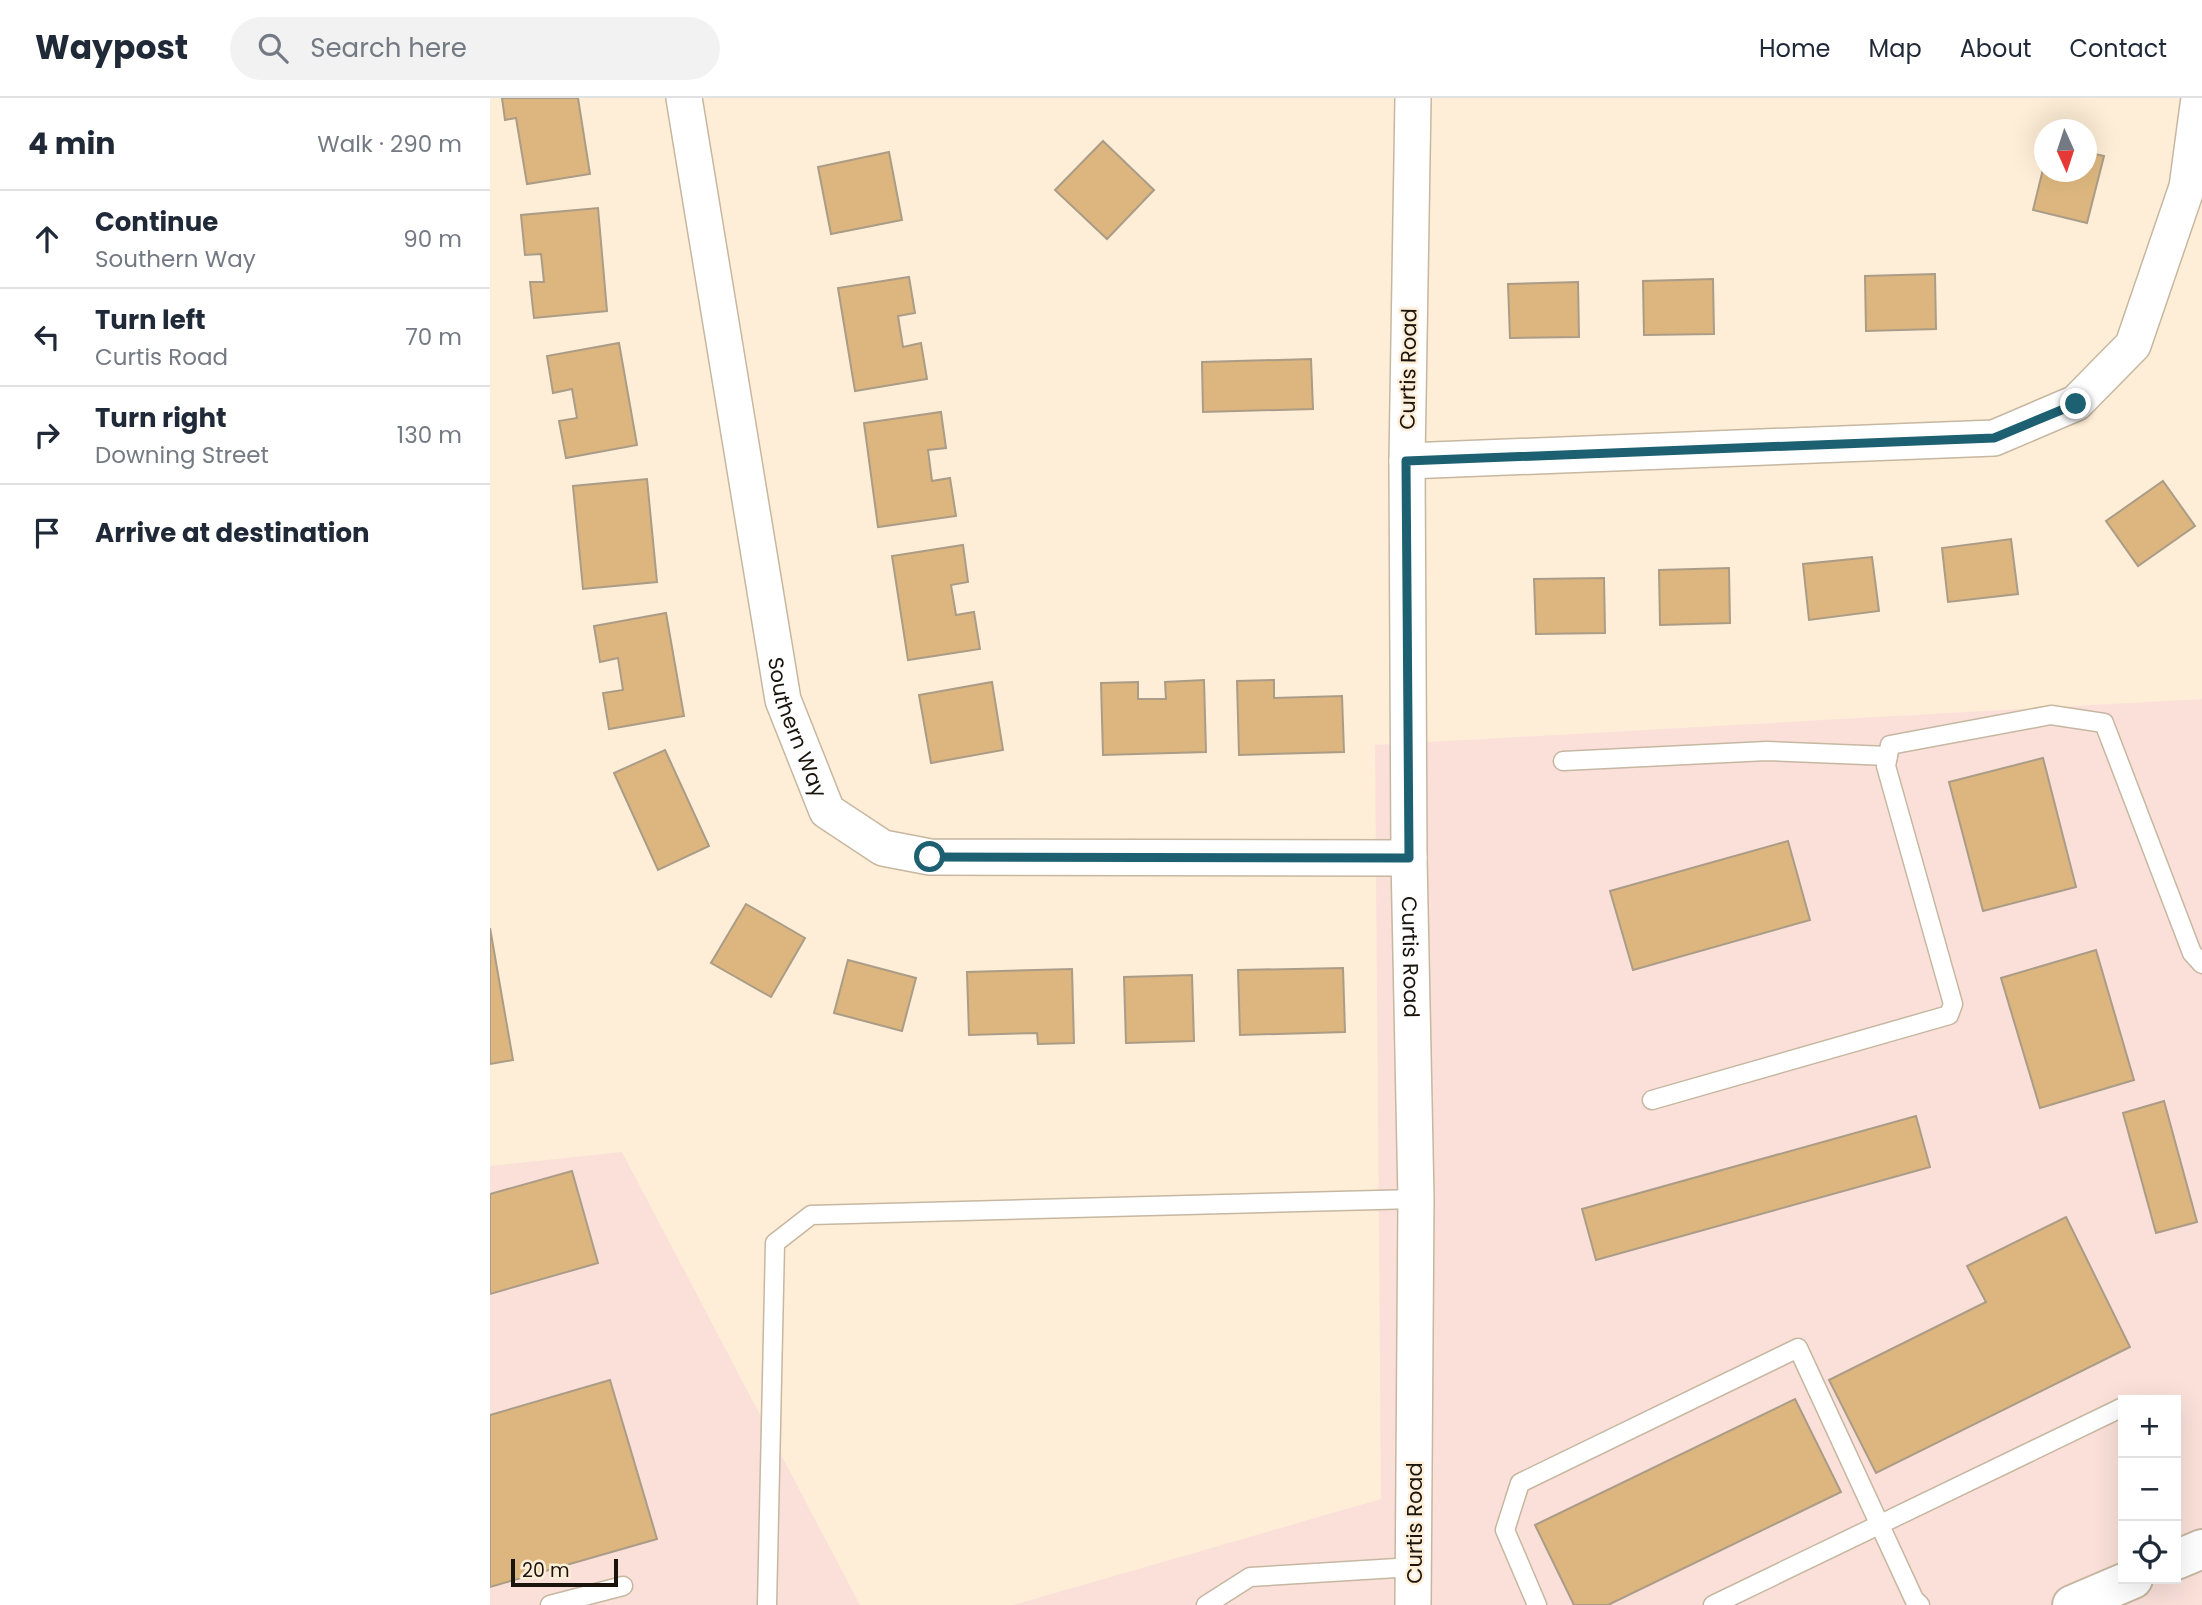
<!DOCTYPE html>
<meta charset="utf-8">
<style>
body{margin:0;font-family:Poppins,sans-serif;background:#f2f2f3;color:#1f2937}
.controls{position:absolute;right:21px;bottom:21px;display:grid;overflow:hidden;border-radius:0px;box-shadow:0 7px 28px #0002}
.controls button{width:63px;height:63px;display:grid;place-items:center;padding:0;border:0;border-bottom:2px solid #e0e1e3;background:#fff;color:#1f2937;font:35px sans-serif}
.compass{position:absolute;left:1544px;top:21px;width:63px;height:63px;border-radius:50%;background:#fff;box-shadow:0 7px 28px #0002;rotate:177deg}
.scale{position:absolute;left:21px;bottom:18px;width:107px;box-sizing:border-box;padding-left:7px;border:4px solid #1a140c;border-top:0;font-size:19px;line-height:24px;white-space:nowrap;color:#1a140c;-webkit-text-stroke:5px #feeed7;paint-order:stroke}
.stop{position:absolute;width:21px;height:21px;margin:-16px;border:5px solid #1c6072;border-radius:50%;background:#fff}
.stop.end{background:#1c6072;border-color:#fff;box-shadow:0 2px 7px #0008}
.list{margin:0;padding:0;list-style:none}
h2{display:flex;justify-content:space-between;align-items:center;height:91px;margin:0;padding:0 28px;font-size:30px}
h2 small{font-size:23px;font-weight:400;color:#747a83}
.list li{display:grid;grid-template-columns:46px 1fr auto;gap:21px;align-items:center;box-sizing:border-box;height:98px;padding:0 28px;border-top:2px solid #e0e1e3}
.list b{display:block;font-size:26px;white-space:nowrap}
.list p{margin:0;font-size:23px;white-space:nowrap;color:#747a83}
.list em{font-size:23px;font-style:normal;color:#747a83}
.icon{flex:none;width:38px;height:38px;fill:none;stroke:currentColor;stroke-width:2;stroke-linecap:round;stroke-linejoin:round}
.map{position:relative;flex:none;width:1712px;height:1507px;overflow:hidden}
header{display:flex;align-items:center;gap:42px;box-sizing:border-box;height:98px;padding:0 35px;background:#fff;border-bottom:2px solid #e0e1e3}
header strong{font-size:33px}
nav{display:flex;gap:38px;margin-inline-start:auto;font-size:24px}
.search{width:490px;height:63px;background:#f2f2f3;display:flex;align-items:center;gap:18px;box-sizing:border-box;padding:0 24px;border-radius:38px;color:#747a83;font-size:26px}
main{display:flex}
aside{flex:1;background:#fff}
.map>svg:first-child{display:block}
</style>
<header>
<strong>Waypost</strong>
<div class="search"><svg class="icon" aria-label="search" viewBox="0 0 24 24"><circle cx="10" cy="10" r="6"/><path d="M15 15l6 6"/></svg>Search here</div>
<nav><a>Home</a><a>Map</a><a>About</a><a>Contact</a></nav>
</header>
<main>
<aside>
<h2>4 min<small>Walk · 290 m</small></h2>
<ul class="list">
<li><svg class="icon" aria-label="ahead" viewBox="0 0 24 24"><path d="M12 20V5M6 11l6-6 6 6"/></svg><div><b>Continue</b><p>Southern Way</p></div><em>90 m</em></li>
<li><svg class="icon" aria-label="left" viewBox="0 0 24 24"><path d="M17 20v-9H6M10 6l-5 5 5 5"/></svg><div><b>Turn left</b><p>Curtis Road</p></div><em>70 m</em></li>
<li><svg class="icon" aria-label="right" viewBox="0 0 24 24"><path d="M7 20v-9h11M14 6l5 5-5 5"/></svg><div><b>Turn right</b><p>Downing Street</p></div><em>130 m</em></li>
<li><svg class="icon" aria-label="arrive" viewBox="0 0 24 24"><path d="M6 21V4h12l-3 4 3 4H6"/></svg><div><b>Arrive at destination</b></div></li>
</ul>
</aside>
<div class="map">
<svg width="1712" height="1507" viewBox="0 0 1712 1507">
<rect width="100%" height="100%" fill="#feeed7"/>
<g fill="#fae0d9" fill-rule="evenodd">
<path d="M1712 601V1507H523L891 1401 885 647ZM1633 1302H1686V1481H1633Z"/>
<polygon points="132,1054 370,1507 0,1507 0,1068"/>
</g>
<g fill="#dcb67e" stroke="#ab9c87" stroke-width="2">
<polygon points="12,0 88,0 100,76 37,86 26,20 15,22"/>
<polygon points="613,43 664,92 617,141 565,92"/>
<polygon points="399,54 412,122 341,136 328,69"/>
<polygon points="1596,54 1614,58 1597,125 1543,112 1554,67 1554,74 1596,74"/>
<polygon points="108,110 117,213 44,220 40,184 54,184 51,156 35,157 31,117"/>
<polygon points="1445,176 1446,231 1376,233 1375,178"/>
<polygon points="419,179 425,215 408,218 413,249 431,245 437,281 365,293 348,190"/>
<polygon points="1223,181 1224,236 1154,237 1153,183"/>
<polygon points="1088,184 1089,239 1020,240 1018,186"/>
<polygon points="129,245 147,347 76,360 69,323 87,320 82,291 63,295 57,258"/>
<polygon points="821,261 823,311 713,314 712,264"/>
<polygon points="451,314 456,350 438,352 442,383 460,380 466,418 388,429 374,325"/>
<polygon points="157,381 167,484 93,491 83,388"/>
<polygon points="1673,383 1705,428 1648,468 1616,423"/>
<polygon points="1521,441 1528,496 1458,504 1452,450"/>
<polygon points="473,447 478,484 461,487 466,517 484,514 490,551 418,562 402,458"/>
<polygon points="1382,459 1389,513 1319,522 1313,466"/>
<polygon points="1239,470 1240,525 1170,527 1169,472"/>
<polygon points="1114,480 1115,535 1046,536 1044,481"/>
<polygon points="176,515 194,618 119,631 113,595 133,592 128,560 110,564 104,528"/>
<polygon points="714,582 716,654 613,657 611,585 648,584 648,601 676,601 675,584"/>
<polygon points="784,582 784,600 852,598 854,654 749,657 747,583"/>
<polygon points="502,584 513,652 441,665 429,597"/>
<polygon points="175,652 219,748 168,772 124,675"/>
<polygon points="1553,660 1586,789 1493,813 1459,684"/>
<polygon points="1298,743 1320,822 1143,872 1120,793"/>
<polygon points="256,806 315,840 281,899 221,865"/>
<polygon points="0,830 23,962 0,966"/>
<polygon points="1606,852 1644,982 1550,1010 1511,880"/>
<polygon points="358,862 426,880 412,933 344,915"/>
<polygon points="853,870 855,934 750,937 748,872"/>
<polygon points="582,871 584,945 548,946 547,935 479,937 477,874"/>
<polygon points="702,877 704,943 636,945 634,879"/>
<polygon points="1674,1003 1707,1124 1666,1135 1633,1015"/>
<polygon points="1426,1018 1440,1069 1106,1162 1092,1111"/>
<polygon points="82,1073 108,1165 0,1196 0,1096"/>
<polygon points="1576,1119 1640,1249 1386,1375 1339,1282 1496,1204 1477,1168"/>
<polygon points="120,1282 167,1441 0,1489 0,1317"/>
<polygon points="1305,1301 1351,1394 1118,1507 1084,1507 1045,1427"/>
</g>
<g fill="none" stroke-linecap="round" stroke-linejoin="round">
<defs>
<g id="lane">
<polyline points="1073,663 1277,653 1398,658"/>
<polyline points="1162,1002 1459,917 1463,906 1396,668 1400,647 1561,617 1614,625 1702,855 1712,866"/>
<polyline points="60,1507 133,1488"/>
<polyline points="277,1507 285,1145 321,1117 926,1101"/>
<polyline points="716,1507 760,1479 923,1469"/>
<polyline points="1047,1507 1015,1432 1030,1385 1308,1250 1424,1501 1430,1507"/>
<polyline points="1223,1507 1633,1309"/>
</g>
<g id="street">
<path id="s1" d="M194 0 293 602 337 713 393 750 440 759 919 760"/>
<path id="s2" d="M923 0 917 363 919 760 926 1101 923 1507"/>
<polyline points="917,363 1504,340 1586,305 1643,247 1697,89 1709,0"/>
</g>
<g id="secondary">
<polyline points="1686,1462 1712,1451"/>
<polyline points="1582,1507 1643,1481"/>
</g>
</defs>
<use href="#lane" stroke="#c6b7a1" stroke-width="21"/>
<use href="#street" stroke="#c6b7a1" stroke-width="38"/>
<use href="#secondary" stroke="#c6b7a1" stroke-width="42"/>
<use href="#lane" stroke="#fff" stroke-width="18"/>
<use href="#street" stroke="#fff" stroke-width="35"/>
<use href="#secondary" stroke="#fff" stroke-width="38"/>
</g>
<g fill="none" stroke-linecap="round" stroke-linejoin="round">
<polyline stroke="#1c6072" stroke-width="9" points="440,759 919,760 916,363 1504,340 1586,306"/>
</g>
<g text-anchor="middle" dominant-baseline="central" stroke-width="5" stroke-linejoin="round" paint-order="stroke">
<g font-size="21" fill="#1a140c" stroke="#feeed7">
<text transform="translate(918 271) rotate(-89)">Curtis Road</text>
<text stroke="none"><textPath href="#s1" startOffset="640">Southern Way</textPath></text>
<text stroke="none"><textPath href="#s2" startOffset="859">Curtis Road</textPath></text>
<text transform="translate(924 1425) rotate(-90)">Curtis Road</text>
</g>
</g>
</svg>
<div class="controls">
<button>+</button>
<button>−</button>
<button><svg class="icon" aria-label="locate" viewBox="0 0 24 24"><circle cx="12" cy="12" r="6"/><path d="M12 2v4M12 18v4M2 12h4M18 12h4"/></svg></button>
</div>
<svg class="compass" viewBox="-18 -18 36 36"><path d="M0-13l5 13h-10z" fill="#e53935"/><path d="M0 13l5-13h-10z" fill="#747a83"/></svg>
<div class="scale">20 m</div>
<div class="stop" style="left:440px;top:759px"></div>
<div class="stop end" style="left:1586px;top:306px"></div>
</div>
</main>
